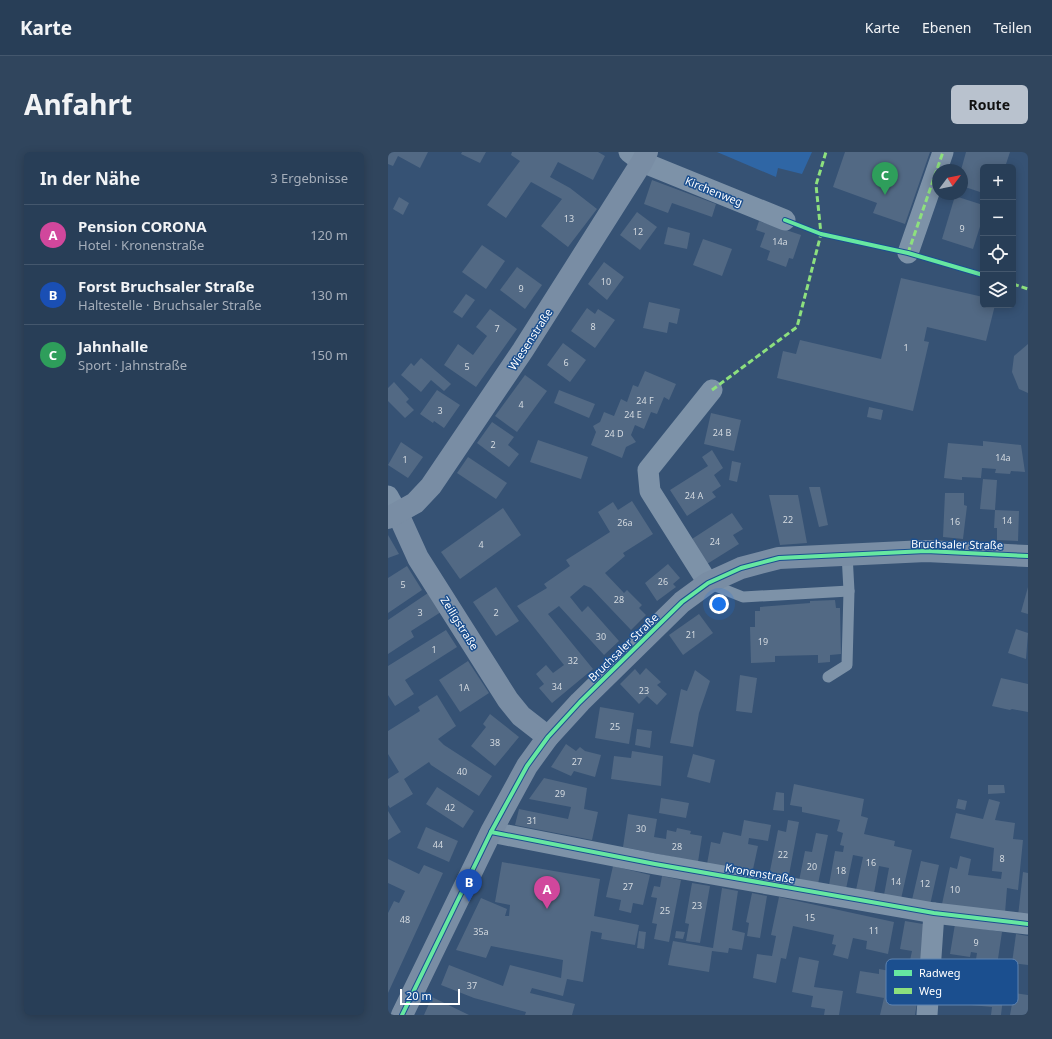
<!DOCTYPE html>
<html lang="de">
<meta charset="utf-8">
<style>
body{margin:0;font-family:"Noto Sans",sans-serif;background:#30455d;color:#f1f3f6}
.controls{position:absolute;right:12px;top:12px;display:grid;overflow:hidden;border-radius:6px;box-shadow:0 2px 10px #0003}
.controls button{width:36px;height:36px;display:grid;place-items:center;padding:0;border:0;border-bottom:1px solid #44576d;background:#283e57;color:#f1f3f6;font:20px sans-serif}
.compass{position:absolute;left:544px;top:12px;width:36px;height:36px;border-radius:50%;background:#283e57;box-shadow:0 2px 10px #0003;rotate:58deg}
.scale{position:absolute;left:12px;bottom:10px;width:60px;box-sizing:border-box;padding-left:4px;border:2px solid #fff;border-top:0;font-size:11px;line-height:14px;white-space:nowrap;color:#fff;-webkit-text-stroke:3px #1b4f8f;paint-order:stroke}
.you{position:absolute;left:331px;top:452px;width:14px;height:14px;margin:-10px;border:3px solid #fff;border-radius:50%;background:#1a73e8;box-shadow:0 0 0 6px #1a73e833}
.badge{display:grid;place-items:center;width:26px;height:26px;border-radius:50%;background:#b9c2ce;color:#fff;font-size:13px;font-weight:700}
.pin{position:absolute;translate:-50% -33px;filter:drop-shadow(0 1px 2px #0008)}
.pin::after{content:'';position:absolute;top:21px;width:14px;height:12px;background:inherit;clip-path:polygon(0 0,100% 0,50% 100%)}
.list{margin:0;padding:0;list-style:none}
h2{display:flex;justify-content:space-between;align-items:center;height:52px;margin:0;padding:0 16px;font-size:17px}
h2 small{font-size:13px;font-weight:400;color:#a5aeba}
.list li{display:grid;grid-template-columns:26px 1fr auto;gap:12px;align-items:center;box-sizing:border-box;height:60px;padding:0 16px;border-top:1px solid #44576d}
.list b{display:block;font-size:15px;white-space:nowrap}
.list p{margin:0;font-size:13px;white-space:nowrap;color:#a5aeba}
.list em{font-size:13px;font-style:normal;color:#a5aeba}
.icon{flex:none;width:22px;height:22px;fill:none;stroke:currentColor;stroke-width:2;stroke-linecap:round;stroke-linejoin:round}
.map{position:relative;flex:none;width:640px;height:863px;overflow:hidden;border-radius:6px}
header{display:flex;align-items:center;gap:24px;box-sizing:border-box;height:56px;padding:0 20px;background:#283e57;border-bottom:1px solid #44576d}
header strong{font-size:19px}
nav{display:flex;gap:22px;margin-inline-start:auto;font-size:14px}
.intro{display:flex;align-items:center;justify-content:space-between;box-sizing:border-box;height:96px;padding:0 24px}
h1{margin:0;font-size:28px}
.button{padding:10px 18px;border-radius:6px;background:#b9c2ce;color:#111;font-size:14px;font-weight:700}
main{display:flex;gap:24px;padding:0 24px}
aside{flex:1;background:#283e57;border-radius:6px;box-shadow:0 2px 10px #0003}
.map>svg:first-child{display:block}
</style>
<header>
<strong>Karte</strong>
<nav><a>Karte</a><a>Ebenen</a><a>Teilen</a></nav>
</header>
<div class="intro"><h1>Anfahrt</h1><a class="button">Route</a></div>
<main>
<aside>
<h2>In der Nähe<small>3 Ergebnisse</small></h2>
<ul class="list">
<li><span class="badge" style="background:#d1479c">A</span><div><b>Pension CORONA</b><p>Hotel · Kronenstraße</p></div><em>120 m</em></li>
<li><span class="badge" style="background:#1a4fb4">B</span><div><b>Forst Bruchsaler Straße</b><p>Haltestelle · Bruchsaler Straße</p></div><em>130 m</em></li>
<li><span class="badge" style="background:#2e9e5b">C</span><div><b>Jahnhalle</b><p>Sport · Jahnstraße</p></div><em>150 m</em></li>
</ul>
</aside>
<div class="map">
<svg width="640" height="863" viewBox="0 0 640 863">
<rect width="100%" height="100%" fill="#365274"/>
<polygon fill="#2f66a5" points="329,0 424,0 414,22 390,16 388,25"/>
<g fill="#526984">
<polygon points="0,0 40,0 32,16 10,4 5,14 0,12"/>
<polygon points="74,0 98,0 92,11 73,2"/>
<polygon points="124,0 210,0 217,4 205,28 170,10 162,25 182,36 209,57 180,95 153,74 174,47 145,31 143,30 118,66 99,53 132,9 123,3"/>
<polygon points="457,0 542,0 517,72 485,61 489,51 445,35"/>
<polygon points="578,0 622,0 617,15 595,15 595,41 574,34 573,18"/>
<polygon points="264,28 328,52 324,65 284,51 280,61 256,52"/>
<polygon points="567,44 595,53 595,65 585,97 554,87"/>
<polygon points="11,45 21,51 15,63 5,57"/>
<polygon points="249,60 269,75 252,98 232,83"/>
<polygon points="371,69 413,83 405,107 401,106 398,115 379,108 382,99 372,95 377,81 368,78"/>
<polygon points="280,75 302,81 299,97 276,92"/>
<polygon points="315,87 344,97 334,124 305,113"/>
<polygon points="94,93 117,109 98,137 74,120"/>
<polygon points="216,110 236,125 219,148 200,132"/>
<polygon points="129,115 154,133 137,157 112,138"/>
<polygon points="513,126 595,145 595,153 607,153 598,189 539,175 536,189 541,190 525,259 389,226 395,199 408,202 412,188 493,207"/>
<polygon points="78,142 87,148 74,166 65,160"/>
<polygon points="261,150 292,157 289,172 281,170 279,181 255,176"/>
<polygon points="199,156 207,162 210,157 227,168 207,196 183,179"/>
<polygon points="102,157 129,177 88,235 56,213 70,192 85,203 99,184 88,175"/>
<polygon points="175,191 198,208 182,230 159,213"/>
<polygon points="640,192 640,241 631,237 624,220 626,204"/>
<polygon points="33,206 63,232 56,239 43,228 33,240 13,223 23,211 26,214"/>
<polygon points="257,219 288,232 281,248 276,245 269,262 263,260 256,277 247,273 243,283 248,290 238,295 234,306 203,293 208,280 205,274 212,270 216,260 226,264 233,247 239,250 245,233 250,235"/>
<polygon points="137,223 159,239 129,280 107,264"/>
<polygon points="6,230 21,247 18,250 26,258 17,266 0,249 0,236"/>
<polygon points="49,238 72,253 56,276 46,269 45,271 32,262"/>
<polygon points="171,238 207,252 201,266 166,251"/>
<polygon points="481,255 495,258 493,268 479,265"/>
<polygon points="323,261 353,268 346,299 316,292"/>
<polygon points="104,270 126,285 120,293 131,302 121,315 89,291"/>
<polygon points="150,288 200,305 193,327 142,310"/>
<polygon points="595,289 633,293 637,320 623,319 622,322 607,321 608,317 594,316 593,326 574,325 574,328 556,326 560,291 595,294"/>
<polygon points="13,290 35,305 20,326 0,313"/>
<polygon points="324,298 335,316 326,323 333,334 324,340 328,345 299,364 282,338 320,314 314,305"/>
<polygon points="80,305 119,331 108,347 69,321"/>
<polygon points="344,309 353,311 349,330 341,328"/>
<polygon points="595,327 609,328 607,358 592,357"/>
<polygon points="421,335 432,335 440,373 431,375"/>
<polygon points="557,341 576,341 576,353 579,354 575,387 555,385"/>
<polygon points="381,343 410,343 419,391 392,393"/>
<polygon points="244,349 265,382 235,401 237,404 217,421 236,441 239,438 254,453 251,456 258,463 243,478 203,436 196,433 182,445 194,460 200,454 231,489 216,503 171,454 160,462 205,517 164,551 151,536 156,532 148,522 158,513 165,521 176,513 129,454 159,436 156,432 182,414 178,408 222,380 210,360 225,350 230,358"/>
<polygon points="115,356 133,383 72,427 53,400"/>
<polygon points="607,358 631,359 630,389 609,388 609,376 606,376"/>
<polygon points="344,361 355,377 345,383 351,392 319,412 304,387"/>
<polygon points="0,383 11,402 0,406"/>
<polygon points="280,412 292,426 285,432 288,435 269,449 257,431"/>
<polygon points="19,414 34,438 0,461 0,426"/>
<polygon points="108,435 131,469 108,484 85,450"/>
<polygon points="640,435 640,462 633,460"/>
<polygon points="40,441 53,460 23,479 26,485 0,502 0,468"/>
<polygon points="447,448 448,456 452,456 453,502 442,503 442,510 430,511 430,503 387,504 387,510 363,511 362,475 367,475 367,459 372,459 372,455 422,451 422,449"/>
<polygon points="311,462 325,481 295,503 281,483"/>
<polygon points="628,477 640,481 638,507 620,501"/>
<polygon points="58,478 69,495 17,528 26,542 7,554 0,543 0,514"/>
<polygon points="80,509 101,541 72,560 51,528"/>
<polygon points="258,516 273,530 269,533 279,542 269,553 259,544 251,552 232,532 247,517 252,523"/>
<polygon points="307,518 322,529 311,561 305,595 282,591 293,537 299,539"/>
<polygon points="352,523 369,526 364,561 348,559"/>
<polygon points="613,526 640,532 640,560 624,557 622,558 604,554"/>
<polygon points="49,543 68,574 50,587 56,593 104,624 91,644 43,613 41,610 16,627 25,642 2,656 0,653 0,627 11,620 0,602 0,579 32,559 30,555"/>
<polygon points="212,555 246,561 241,592 207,586"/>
<polygon points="102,562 131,585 107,614 83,594 98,575 95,572"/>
<polygon points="249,577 264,579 262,596 247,593"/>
<polygon points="178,592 188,599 192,595 197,599 213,603 207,625 186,619 183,624 163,615"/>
<polygon points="244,599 275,604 273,634 223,627 226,604 243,606"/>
<polygon points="305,602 327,608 322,631 299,625"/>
<polygon points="156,626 199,636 196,657 210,660 204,688 127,673 131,657 180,667 183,655 141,647"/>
<polygon points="406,632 476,647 473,664 480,666 476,682 507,689 506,694 524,698 513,747 496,743 501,716 491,714 486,741 468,738 475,705 465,703 458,737 441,733 447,699 455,700 456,694 452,693 455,681 449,679 452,668 414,660 414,655 402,653"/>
<polygon points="600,633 616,633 617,641 600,642"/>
<polygon points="49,635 86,659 75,676 38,652"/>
<polygon points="388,640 396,641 396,659 385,658"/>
<polygon points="273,646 301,651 298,666 271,661"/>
<polygon points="570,647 579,649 577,658 568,656"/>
<polygon points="601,647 612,650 607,668 627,671 625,687 635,688 630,738 619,736 617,761 554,752 562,715 569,717 572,704 583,707 580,723 613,727 614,720 604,719 606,696 562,686 568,661 595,667"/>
<polygon points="0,659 13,680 0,688"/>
<polygon points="240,662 269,667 266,685 278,687 279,678 288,680 289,676 303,679 302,682 314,684 310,710 235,695"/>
<polygon points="356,668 383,673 380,689 361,686 360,692 370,694 364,722 319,712 323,690 332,692 335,680 353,684"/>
<polygon points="400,668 411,670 400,728 381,724 390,678 398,680"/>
<polygon points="38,675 70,689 61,710 29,696"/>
<polygon points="428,681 440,683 430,732 411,729 417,699 424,700"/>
<polygon points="0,707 31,722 36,713 55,721 0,841 0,761 6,749 11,751 17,739 0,731"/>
<polygon points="533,709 551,713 542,753 524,748"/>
<polygon points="114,710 212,727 206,764 251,773 247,793 213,787 214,781 203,779 195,830 179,827 175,844 144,836 142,841 187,852 184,863 137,863 138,860 86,846 53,833 61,813 115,834 122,813 173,826 175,808 103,794 98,806 68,798 93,746 119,757 117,764 121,764 122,753 107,750"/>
<polygon points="225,714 262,723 255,753 245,751 243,761 231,758 233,748 218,745"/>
<polygon points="635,720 640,721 640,765 630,764"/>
<polygon points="274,724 293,728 281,790 266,787 269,772 264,771 269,746 263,745 266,734 272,735"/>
<polygon points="304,731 322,734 312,791 298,789 301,772 297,771"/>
<polygon points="334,736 350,739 344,778 357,781 354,798 341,796 340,801 324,799 321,820 280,813 285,789 325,796"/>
<polygon points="364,741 379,744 372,786 359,784 361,771 358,770"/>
<polygon points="391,745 506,770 500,802 478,797 479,789 465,786 460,807 445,803 448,793 444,792 446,783 405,774 398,807 393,806 388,831 365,826 369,802 384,804 388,784 383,783"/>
<polygon points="517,769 535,772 537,802 527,863 492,863 496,846 468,841 472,819 491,822 491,817 519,822 524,799 512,797"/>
<polygon points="567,772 614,780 608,820 618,821 613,863 603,863 604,855 561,851 561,845 582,845 589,801 583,800 582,805 562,802"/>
<polygon points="251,779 258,780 256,797 249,796"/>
<polygon points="288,779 297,780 295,787 287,786"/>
<polygon points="628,782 640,784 640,813 624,811"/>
<polygon points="411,805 431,809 426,835 455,839 451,863 436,863 437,857 423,855 425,844 404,840"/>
<polygon points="626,841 640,843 640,863 622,863"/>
<polygon points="44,845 81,863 36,863"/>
</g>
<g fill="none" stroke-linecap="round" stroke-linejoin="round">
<g stroke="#7d92a8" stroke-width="11">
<polyline points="320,431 355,445 461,439"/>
<polyline points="440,525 459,513 461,439 459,402"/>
</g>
<g stroke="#7d92a8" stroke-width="21">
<polyline points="241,0 254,10 397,68"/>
<polyline points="520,101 555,0"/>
<polyline points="0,344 10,362"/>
<polyline points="320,431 262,339 260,318 324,238"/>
<polyline points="103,680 267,712 546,761 640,772"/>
<polyline points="539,863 546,761"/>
</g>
<g stroke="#798da4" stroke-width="22">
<polyline points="10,362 30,406 120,548 133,564 160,585"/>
<polyline points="0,366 27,351 43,334 135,198 254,10 259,0"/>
<polyline points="14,863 103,680 139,614 160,585 192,550 294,450 320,431 353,416 391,406 538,399 640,404"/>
</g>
<g stroke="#8de07e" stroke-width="3" stroke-dasharray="6 3" stroke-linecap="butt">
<polyline points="520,101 555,0"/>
<polyline points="625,132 640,137"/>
<polyline points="324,238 409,175 433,82 428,33 438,0"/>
</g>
<defs>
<g id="cycleway">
<polyline points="397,68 433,82 520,101 595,123"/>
<polyline points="103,680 267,712 546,761 640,772"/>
<polyline points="14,863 103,680 139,614 160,585 192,550 294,450 320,431 353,416 391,406 538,399 640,404"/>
</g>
</defs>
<use href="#cycleway" stroke="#1b4f8f" stroke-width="6"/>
<use href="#cycleway" stroke="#66e7a1" stroke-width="4"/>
</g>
<g text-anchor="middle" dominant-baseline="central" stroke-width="3" stroke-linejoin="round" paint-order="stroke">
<g font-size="9" fill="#d4dae0">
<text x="181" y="66">13</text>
<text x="574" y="76">9</text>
<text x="250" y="79">12</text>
<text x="392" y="89">14a</text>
<text x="218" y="129">10</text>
<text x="133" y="136">9</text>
<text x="205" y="174">8</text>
<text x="109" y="176">7</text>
<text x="518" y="195">1</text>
<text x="178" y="210">6</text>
<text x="79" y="214">5</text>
<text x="257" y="248">24 F</text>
<text x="133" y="252">4</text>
<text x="52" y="258">3</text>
<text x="245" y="262">24 E</text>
<text x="334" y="280">24 B</text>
<text x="226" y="281">24 D</text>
<text x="105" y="292">2</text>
<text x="615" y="305">14a</text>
<text x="17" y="307">1</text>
<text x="306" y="343">24 A</text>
<text x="400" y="367">22</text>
<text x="619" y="368">14</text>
<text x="567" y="369">16</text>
<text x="237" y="370">26a</text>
<text x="327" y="389">24</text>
<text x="93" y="392">4</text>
<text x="275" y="429">26</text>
<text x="15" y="432">5</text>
<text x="231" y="447">28</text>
<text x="32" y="460">3</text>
<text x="108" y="460">2</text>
<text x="303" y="482">21</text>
<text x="213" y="484">30</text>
<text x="375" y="489">19</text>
<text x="46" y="497">1</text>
<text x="185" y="508">32</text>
<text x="169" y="534">34</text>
<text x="76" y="535">1A</text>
<text x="256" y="538">23</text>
<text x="227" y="574">25</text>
<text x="107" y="590">38</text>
<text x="189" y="609">27</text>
<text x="74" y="619">40</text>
<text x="172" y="641">29</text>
<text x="62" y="655">42</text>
<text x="144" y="668">31</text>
<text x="253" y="676">30</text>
<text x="50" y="692">44</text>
<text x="289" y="694">28</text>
<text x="395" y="702">22</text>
<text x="614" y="706">8</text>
<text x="483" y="710">16</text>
<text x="424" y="714">20</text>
<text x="453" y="718">18</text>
<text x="508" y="729">14</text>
<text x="537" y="731">12</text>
<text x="240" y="734">27</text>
<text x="567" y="737">10</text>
<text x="309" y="753">23</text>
<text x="277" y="758">25</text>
<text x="422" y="765">15</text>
<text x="17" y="767">48</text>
<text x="486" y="778">11</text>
<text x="93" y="779">35a</text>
<text x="588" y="790">9</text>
<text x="84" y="833">37</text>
</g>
<g font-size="11" fill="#fff" stroke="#1b4f8f">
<text transform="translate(326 39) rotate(22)">Kirchenweg</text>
<text transform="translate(142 187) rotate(-57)">Wiesenstraße</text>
<text transform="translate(569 392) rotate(1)">Bruchsaler Straße</text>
<text transform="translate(72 471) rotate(58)">Zeiligstraße</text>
<text transform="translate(235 495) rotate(-44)">Bruchsaler Straße</text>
<text transform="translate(372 721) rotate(10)">Kronenstraße</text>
</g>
</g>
<rect x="498" y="807" width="132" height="46" rx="6" fill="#1b4f8f" stroke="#5f84b1" stroke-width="1"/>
<rect x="506" y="818" width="18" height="6" fill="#66e7a1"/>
<rect x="506" y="836" width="18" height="6" fill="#8de07e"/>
<g font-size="11" fill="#fff">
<text x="531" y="825">Radweg</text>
<text x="531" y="843">Weg</text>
</g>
</svg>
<div class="controls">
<button>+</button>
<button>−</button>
<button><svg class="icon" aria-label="locate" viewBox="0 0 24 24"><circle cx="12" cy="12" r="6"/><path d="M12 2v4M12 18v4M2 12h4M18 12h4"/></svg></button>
<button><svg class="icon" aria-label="layers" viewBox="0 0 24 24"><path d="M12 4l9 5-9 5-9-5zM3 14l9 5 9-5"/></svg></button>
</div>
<svg class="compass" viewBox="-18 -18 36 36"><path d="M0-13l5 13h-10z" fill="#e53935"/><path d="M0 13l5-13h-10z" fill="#a5aeba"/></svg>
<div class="scale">20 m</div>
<div class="you"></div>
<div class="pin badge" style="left:159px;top:757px;background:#d1479c">A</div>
<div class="pin badge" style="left:81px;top:750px;background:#1a4fb4">B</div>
<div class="pin badge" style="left:497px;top:43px;background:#2e9e5b">C</div>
</div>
</main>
